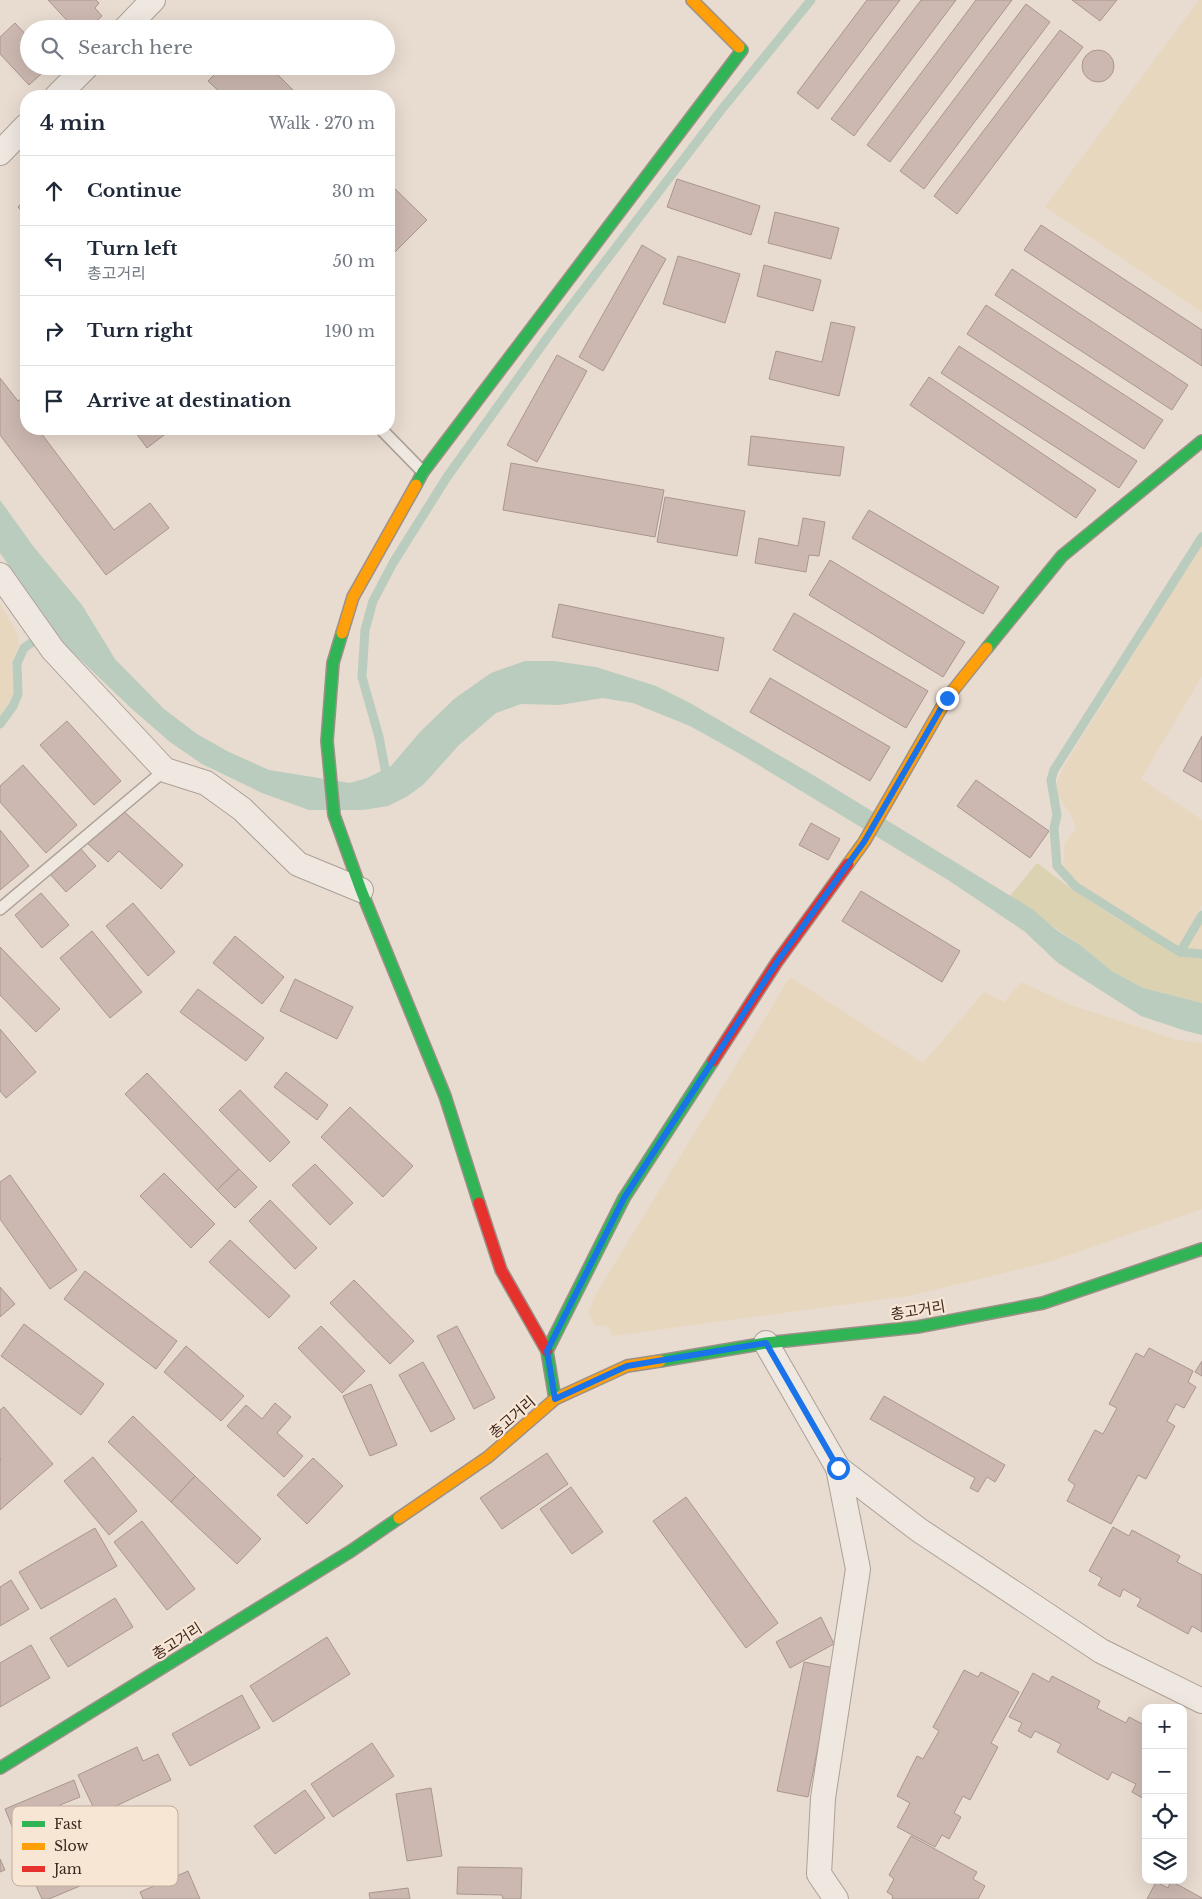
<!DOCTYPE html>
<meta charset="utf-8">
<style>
body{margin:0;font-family:"Libre Baskerville","Noto Sans KR",serif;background:#f6f6f7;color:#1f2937}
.controls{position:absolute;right:15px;bottom:15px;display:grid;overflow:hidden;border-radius:10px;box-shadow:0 5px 20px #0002}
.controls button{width:45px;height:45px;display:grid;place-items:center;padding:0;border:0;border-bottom:1px solid #e0e1e3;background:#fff;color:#1f2937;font:25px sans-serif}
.stop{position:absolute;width:15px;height:15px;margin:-11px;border:4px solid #1a73e8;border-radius:50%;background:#fff}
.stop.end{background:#1a73e8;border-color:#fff;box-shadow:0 1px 5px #0008}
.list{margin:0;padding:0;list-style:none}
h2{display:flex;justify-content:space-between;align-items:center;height:65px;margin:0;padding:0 20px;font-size:21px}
h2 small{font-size:16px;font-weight:400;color:#747a83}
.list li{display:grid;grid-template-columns:32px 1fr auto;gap:15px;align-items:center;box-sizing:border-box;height:70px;padding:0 20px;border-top:1px solid #e0e1e3}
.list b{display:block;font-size:19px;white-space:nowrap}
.list p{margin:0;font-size:16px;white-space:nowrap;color:#747a83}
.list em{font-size:16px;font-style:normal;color:#747a83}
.icon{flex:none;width:28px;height:28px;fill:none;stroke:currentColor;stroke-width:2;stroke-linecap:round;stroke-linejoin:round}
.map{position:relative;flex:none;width:1202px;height:1899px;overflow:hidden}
.search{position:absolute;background:#fff;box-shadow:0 5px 20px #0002;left:20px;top:20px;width:375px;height:55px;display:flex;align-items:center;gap:12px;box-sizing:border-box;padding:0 18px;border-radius:28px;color:#747a83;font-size:19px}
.panel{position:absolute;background:#fff;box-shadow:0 5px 20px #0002;left:20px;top:90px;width:375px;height:345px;border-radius:20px}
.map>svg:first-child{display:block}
</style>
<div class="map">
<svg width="1202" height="1899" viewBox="0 0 1202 1899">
<rect width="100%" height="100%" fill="#e8dbd0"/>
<g fill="#e8d7bf">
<polygon points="1199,0 1202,0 1202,312 1045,207"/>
<polygon points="1202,543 1202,676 1141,779 1202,820 1202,905 1179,947 1159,936 1077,883 1063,868 1065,843 1076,828 1070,813 1059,798 1056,785 1062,770"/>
<polygon points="0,603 18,635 19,645 12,662 13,691 9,705 0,716"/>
<polygon points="1202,920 1202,950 1185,949"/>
<polygon points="790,977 923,1063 984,992 1004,1002 1021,982 1071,1005 1178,1040 1202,1043 1202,1209 1049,1262 909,1296 612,1336 609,1326 594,1325 589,1312 594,1297"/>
</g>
<polygon fill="#dbd2b1" points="1037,863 1073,890 1121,921 1180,956 1202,958 1202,1003 1143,988 1112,971 1080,945 1010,896"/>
<polygon fill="#baccbd" points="0,500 33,546 82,605 115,659 164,709 197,734 227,751 269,770 350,783 367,778 391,766 420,732 454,699 491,673 525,661 554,661 596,667 656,686 690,703 813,775 1032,909 1058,931 1080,945 1112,971 1143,988 1202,1003 1202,1035 1186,1031 1141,1016 1058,963 1024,931 948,880 742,755 690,726 633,703 603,698 559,705 521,704 496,713 459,745 424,784 408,796 388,806 363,810 309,810 262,793 202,764 170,742 132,709 66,646 0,553"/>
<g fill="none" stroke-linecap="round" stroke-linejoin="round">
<g stroke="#baccbd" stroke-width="9">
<polyline points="1202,537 1054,770 1051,780 1057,815 1054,828 1057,866 1075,886 1157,938 1180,952 1202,954"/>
<polyline points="0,724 13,706 18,694 17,663 24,648 34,641 52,633 64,623"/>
<polyline points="387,779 379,737 362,677 365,630 373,601 393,563 447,477 555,327 722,109 811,0"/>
<polyline points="1180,952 1202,915"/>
</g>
</g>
<g fill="#ccb8b0" stroke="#a9968e">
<polygon points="48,0 96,0 99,3 95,8 102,16 88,29 75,29"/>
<polygon points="867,0 900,0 818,109 797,93"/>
<polygon points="921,0 956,0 854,136 831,119"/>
<polygon points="976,0 1012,0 890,162 867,145"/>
<polygon points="1072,0 1117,0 1100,21"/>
<polygon points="1026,4 1050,22 924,189 900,171"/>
<polygon points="15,23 29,38 29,66 50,66 29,85 0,54 0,37"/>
<polygon points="1060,30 1083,47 957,214 934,196"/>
<circle cx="1098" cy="66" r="16"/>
<polygon points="223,66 269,66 299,96 224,96 208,81"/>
<polygon points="677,179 760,206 751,235 667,207"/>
<polygon points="389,183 427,220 393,254 389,249"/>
<polygon points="26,198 26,216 18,207"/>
<polygon points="775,212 839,228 831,259 768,243"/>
<polygon points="1041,225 1202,330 1202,366 1024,250"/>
<polygon points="642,245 666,259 603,371 579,357"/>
<polygon points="678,256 740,274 725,323 663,304"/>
<polygon points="764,265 821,280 813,311 757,296"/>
<polygon points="1012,269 1188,385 1172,410 995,295"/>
<polygon points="986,305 1163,420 1144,449 967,334"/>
<polygon points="831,322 855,327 839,396 769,379 776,351 822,362"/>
<polygon points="959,346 1137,461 1119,488 941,373"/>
<polygon points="557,355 587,371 537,462 507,445"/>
<polygon points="929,377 1096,490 1076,518 910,405"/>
<polygon points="0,378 18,401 26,395 26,429 38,429 114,530 150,503 169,528 106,575 0,435"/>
<polygon points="133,429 172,429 147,448"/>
<polygon points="751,436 844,447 840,476 748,465"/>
<polygon points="511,463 664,490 655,537 503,510"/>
<polygon points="665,497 745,511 737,556 657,542"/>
<polygon points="869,510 999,587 983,614 852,538"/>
<polygon points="803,518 825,522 819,556 809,555 806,572 755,563 759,538 798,546"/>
<polygon points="830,560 965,642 943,677 809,595"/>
<polygon points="559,604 724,638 718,671 552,637"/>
<polygon points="794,613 928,691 906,728 773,650"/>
<polygon points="770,678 890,747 870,781 750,712"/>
<polygon points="67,721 121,781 94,805 40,745"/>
<polygon points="1202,736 1202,782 1183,771"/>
<polygon points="23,765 77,825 46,853 0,802 0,786"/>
<polygon points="976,780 1049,831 1030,858 957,806"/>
<polygon points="119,807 183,865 161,889 119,851 108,862 87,843"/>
<polygon points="811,823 840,839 828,860 799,845"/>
<polygon points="0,830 29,866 0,890"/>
<polygon points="80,848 96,866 66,892 50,874"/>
<polygon points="861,891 960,951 942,982 842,921"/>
<polygon points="41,893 69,925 42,948 15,915"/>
<polygon points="133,903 175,952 148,976 106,926"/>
<polygon points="92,931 142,992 110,1018 60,958"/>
<polygon points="235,936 284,977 262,1004 213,963"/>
<polygon points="0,947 60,1009 36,1032 0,995"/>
<polygon points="295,979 353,1007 337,1039 280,1011"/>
<polygon points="198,989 264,1038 246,1061 180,1012"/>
<polygon points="0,1029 36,1072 6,1098 0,1091"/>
<polygon points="286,1072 328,1105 317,1120 274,1087"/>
<polygon points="147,1073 239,1169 217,1190 125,1094"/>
<polygon points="240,1090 290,1142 270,1162 219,1110"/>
<polygon points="350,1107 413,1166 383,1197 321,1137"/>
<polygon points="315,1164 353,1203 330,1225 292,1185"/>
<polygon points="239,1169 257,1187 235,1208 217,1190"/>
<polygon points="164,1173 215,1224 191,1248 140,1196"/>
<polygon points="10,1175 77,1270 50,1289 0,1219 0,1182"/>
<polygon points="270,1200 317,1248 295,1269 249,1221"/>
<polygon points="230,1240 290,1296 269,1318 209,1262"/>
<polygon points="85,1271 177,1341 156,1369 64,1299"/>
<polygon points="354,1280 414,1341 390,1364 330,1303"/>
<polygon points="0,1287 15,1304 0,1317"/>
<polygon points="24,1324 104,1384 81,1415 1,1356"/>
<polygon points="321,1326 365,1371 342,1393 298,1348"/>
<polygon points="457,1326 495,1398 474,1409 437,1336"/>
<polygon points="186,1346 244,1396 221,1421 164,1372"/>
<polygon points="1149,1348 1193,1371 1188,1382 1196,1387 1184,1408 1176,1404 1167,1421 1175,1426 1146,1479 1138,1475 1111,1524 1067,1501 1075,1485 1068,1480 1095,1430 1103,1434 1117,1408 1109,1404 1136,1353 1144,1357"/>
<polygon points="1202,1361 1202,1376 1195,1372"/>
<polygon points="423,1362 455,1419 431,1432 399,1375"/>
<polygon points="371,1384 397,1445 370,1456 343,1396"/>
<polygon points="884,1396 1005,1465 995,1482 987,1477 978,1492 970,1488 975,1478 870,1419"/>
<polygon points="275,1403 291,1417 277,1433 303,1456 284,1477 227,1426 246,1405 262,1419"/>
<polygon points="4,1407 53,1464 0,1510 0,1461 1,1459 0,1458 0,1410"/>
<polygon points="133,1416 195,1476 171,1502 108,1442"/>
<polygon points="547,1453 568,1484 502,1529 480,1498"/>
<polygon points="93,1457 137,1511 109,1535 64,1481"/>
<polygon points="313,1458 343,1486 307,1524 277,1495"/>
<polygon points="195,1476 261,1539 237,1564 171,1502"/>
<polygon points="571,1487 603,1532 572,1554 540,1509"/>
<polygon points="686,1497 778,1623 746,1648 653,1521"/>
<polygon points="142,1521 195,1589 167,1610 114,1542"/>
<polygon points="1113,1527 1129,1536 1132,1530 1180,1556 1177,1562 1202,1575 1202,1632 1192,1626 1188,1634 1137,1606 1141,1599 1123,1589 1120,1597 1098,1585 1102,1578 1089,1571"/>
<polygon points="95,1528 117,1566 41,1609 19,1572"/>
<polygon points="11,1580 29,1609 0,1626 0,1587"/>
<polygon points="115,1598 133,1627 68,1667 50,1638"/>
<polygon points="821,1617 834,1644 790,1668 776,1642"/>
<polygon points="327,1637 350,1674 273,1722 250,1686"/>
<polygon points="31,1645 50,1678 0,1707 0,1663"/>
<polygon points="804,1662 834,1668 808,1797 777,1791"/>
<polygon points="964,1670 978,1677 981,1672 1019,1692 991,1743 998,1747 970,1800 963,1796 954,1813 961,1817 949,1839 942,1835 935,1847 897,1827 910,1803 897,1796 917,1756 923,1759 939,1731 933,1727"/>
<polygon points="1033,1673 1049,1682 1052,1676 1100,1701 1097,1708 1126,1723 1129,1717 1146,1726 1146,1800 1132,1792 1136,1784 1112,1772 1108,1780 1057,1752 1061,1744 1035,1731 1031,1738 1018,1731 1022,1723 1009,1717"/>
<polygon points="242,1695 260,1728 190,1766 172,1734"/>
<polygon points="372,1743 394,1776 333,1817 311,1784"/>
<polygon points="137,1747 143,1761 158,1754 171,1780 97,1815 78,1775"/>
<polygon points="74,1780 80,1797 60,1805 69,1826 20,1846 5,1809"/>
<polygon points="431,1788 442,1856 407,1861 396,1794"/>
<polygon points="305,1790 325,1818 275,1854 254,1826"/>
<polygon points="911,1836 977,1872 973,1879 985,1886 978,1899 892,1899 893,1896 887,1892 894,1879 889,1875"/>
<polygon points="70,1846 87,1883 49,1899 42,1899 27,1866"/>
<polygon points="0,1859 5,1870 0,1872"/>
<polygon points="458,1867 522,1868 521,1899 503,1899 502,1895 457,1894"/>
<polygon points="188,1871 200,1899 143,1899 140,1892"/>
<polygon points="1171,1881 1202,1898 1202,1899 1147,1899 1156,1882 1168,1888"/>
<polygon points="408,1888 410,1899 370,1899 369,1893"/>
</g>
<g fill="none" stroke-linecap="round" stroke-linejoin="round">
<defs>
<g id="lane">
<polyline points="381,429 423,472"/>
<polyline points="0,909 165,770"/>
</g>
<g id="street">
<polyline points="125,29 153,0"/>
<polyline points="57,96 87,66"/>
<polyline points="0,153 26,126"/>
<polyline points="0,575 53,650 165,770 206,783 242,809 298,864 361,890"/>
<polyline points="766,1343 838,1468 919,1530 1101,1651 1202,1701"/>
<polyline points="836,1899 819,1874 823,1798 858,1569 838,1468"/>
</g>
<g id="fast">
<polyline points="416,485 423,472 742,50 739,47"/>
<polyline points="342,633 333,663 327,741 334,815 361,890 445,1096 479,1203"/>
<polyline points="987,648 1062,556 1202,441"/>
<polyline points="660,1361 766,1343 917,1327 1043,1303 1202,1249"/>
<polyline points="555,1399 547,1351 624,1198 713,1061"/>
<polyline points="0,1768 351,1551 399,1518"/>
</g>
<g id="slow">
<polyline points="692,0 739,47"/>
<polyline points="342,633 353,597 416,485"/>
<polyline points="848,864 864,842 947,698 987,648"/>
<polyline points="399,1518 488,1457 555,1399 627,1366 660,1361"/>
</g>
<g id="jam">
<polyline points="713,1061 777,962 848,864"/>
<polyline points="479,1203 501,1270 547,1351"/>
</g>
</defs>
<use href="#lane" stroke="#ada098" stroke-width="14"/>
<use href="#street" stroke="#ada098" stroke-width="26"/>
<use href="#fast" stroke="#9d9088" stroke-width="14"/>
<use href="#slow" stroke="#9d9088" stroke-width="14"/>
<use href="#jam" stroke="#9d9088" stroke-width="14"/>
<use href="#lane" stroke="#efe8e1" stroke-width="11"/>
<use href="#street" stroke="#efe8e1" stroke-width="24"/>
<use href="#fast" stroke="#30b455" stroke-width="11"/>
<use href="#slow" stroke="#ff9f0a" stroke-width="11"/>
<use href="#jam" stroke="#e5322d" stroke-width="11"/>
</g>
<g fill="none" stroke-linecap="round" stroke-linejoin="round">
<polyline stroke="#1a73e8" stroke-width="6" points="838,1468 766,1343 627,1366 555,1399 547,1351 624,1198 777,962 864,842 947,698"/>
</g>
<g text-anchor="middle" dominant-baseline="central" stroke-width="4.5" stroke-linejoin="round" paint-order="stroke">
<g font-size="15" fill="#3d261e" stroke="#f8e6d5">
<text transform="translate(918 1310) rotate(-9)">총고거리</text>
<text transform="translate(512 1417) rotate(-41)">총고거리</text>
<text transform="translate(177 1641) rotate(-32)">총고거리</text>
</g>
</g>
<rect x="12" y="1806" width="166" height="80" rx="8" fill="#f8e6d5" stroke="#c0ac9e" stroke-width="1"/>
<rect x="22" y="1821" width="23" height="6" fill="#30b455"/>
<rect x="22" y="1843" width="23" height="7" fill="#ff9f0a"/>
<rect x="22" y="1866" width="23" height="6" fill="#e5322d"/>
<g font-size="14" fill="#3d261e">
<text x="54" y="1829">Fast</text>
<text x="54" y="1851">Slow</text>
<text x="54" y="1874">Jam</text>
</g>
</svg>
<div class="controls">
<button>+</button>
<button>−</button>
<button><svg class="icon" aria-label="locate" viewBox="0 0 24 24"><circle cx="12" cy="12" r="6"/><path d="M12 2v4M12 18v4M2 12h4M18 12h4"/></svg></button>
<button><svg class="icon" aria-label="layers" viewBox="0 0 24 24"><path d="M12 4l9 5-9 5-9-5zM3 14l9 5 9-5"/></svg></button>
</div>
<div class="stop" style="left:838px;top:1468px"></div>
<div class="stop end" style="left:947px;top:698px"></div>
<div class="search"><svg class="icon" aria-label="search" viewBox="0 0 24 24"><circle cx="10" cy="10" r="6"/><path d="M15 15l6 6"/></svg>Search here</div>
<section class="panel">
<h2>4 min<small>Walk · 270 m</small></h2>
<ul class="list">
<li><svg class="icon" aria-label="ahead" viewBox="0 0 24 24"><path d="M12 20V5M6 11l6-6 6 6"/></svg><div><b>Continue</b></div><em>30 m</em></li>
<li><svg class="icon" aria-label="left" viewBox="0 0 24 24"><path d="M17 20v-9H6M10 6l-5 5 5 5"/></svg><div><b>Turn left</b><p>총고거리</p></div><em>50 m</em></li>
<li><svg class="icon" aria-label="right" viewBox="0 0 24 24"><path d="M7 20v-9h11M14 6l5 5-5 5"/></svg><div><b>Turn right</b></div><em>190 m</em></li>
<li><svg class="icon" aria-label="arrive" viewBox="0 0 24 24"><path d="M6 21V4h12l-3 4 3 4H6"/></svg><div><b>Arrive at destination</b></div></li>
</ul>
</section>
</div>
